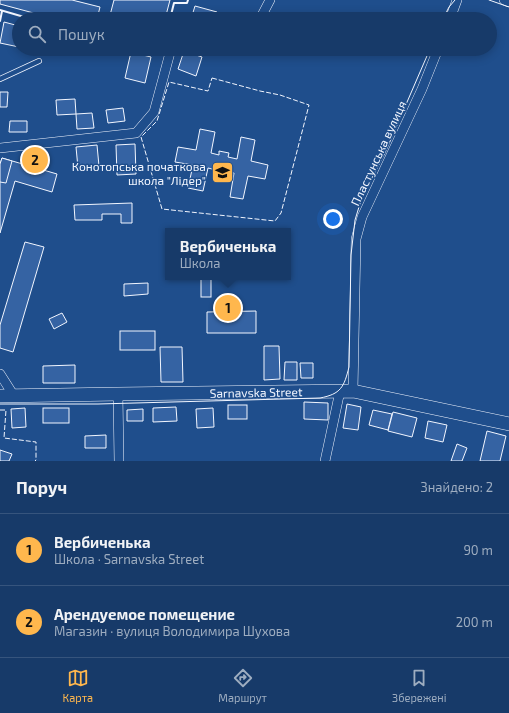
<!DOCTYPE html>
<html lang="uk">
<meta charset="utf-8">
<style>
body{margin:0;font-family:"Exo 2",sans-serif;background:#20416f;color:#f1f3f6}
.you{position:absolute;left:333px;top:219px;width:14px;height:14px;margin:-10px;border:3px solid #fff;border-radius:50%;background:#1a73e8;box-shadow:0 0 0 6px #1a73e833}
.badge{display:grid;place-items:center;width:26px;height:26px;border-radius:50%;background:#ffb74d;color:#111;font-size:13px;font-weight:700}
.pin{position:absolute;translate:-50% -50%;border:2px solid #fff;box-shadow:0 1px 4px #0006}
.popup{position:absolute;left:165px;top:228px;width:126px;height:52px;box-sizing:border-box;display:grid;place-content:center;border-radius:0px;background:#173a69;filter:drop-shadow(0 1px 3px #0005);font-size:13px;white-space:nowrap;color:#9eadc0}
.popup b{font-size:15px;color:#f1f3f6}
.popup::after{content:'';position:absolute;left:50%;top:100%;margin-left:-8px;border:8px solid transparent;border-top-color:#173a69}
.list{margin:0;padding:0;list-style:none}
h2{display:flex;justify-content:space-between;align-items:center;height:52px;margin:0;padding:0 16px;font-size:17px}
h2 small{font-size:13px;font-weight:400;color:#9eadc0}
.list li{display:grid;grid-template-columns:26px 1fr auto;gap:12px;align-items:center;box-sizing:border-box;height:72px;padding:0 16px;border-top:1px solid #36547d}
.list b{display:block;font-size:15px;white-space:nowrap}
.list p{margin:0;font-size:13px;white-space:nowrap;color:#9eadc0}
.list em{font-size:13px;font-style:normal;color:#9eadc0}
.icon{flex:none;width:22px;height:22px;fill:none;stroke:currentColor;stroke-width:2;stroke-linecap:round;stroke-linejoin:round}
.map{position:relative;flex:none;width:509px;height:461px;overflow:hidden}
.search{position:absolute;background:#173a69;box-shadow:0 2px 10px #0003;left:12px;right:12px;top:12px;height:44px;display:flex;align-items:center;gap:10px;box-sizing:border-box;padding:0 14px;border-radius:22px;color:#9eadc0;font-size:15px}
.sheet{height:196px;background:#173a69}
nav{display:flex;justify-content:space-around;align-items:center;box-sizing:border-box;height:56px;border-top:1px solid #36547d;background:#173a69;font-size:11px;color:#9eadc0}
nav a{display:grid;justify-items:center;gap:2px}
nav .on{color:#ffb74d}
.map>svg:first-child{display:block}
</style>
<div class="map">
<svg width="509" height="461" viewBox="0 0 509 461">
<rect width="100%" height="100%" fill="#1f4e8c"/>
<g fill="#3563a3" stroke="#f2f6ff">
<polygon points="0,0 72,0 100,7 97,19 56,19 0,4"/>
<polygon points="114,0 170,0 165,19 109,19"/>
<polygon points="195,6 217,12 215,19 191,19"/>
<polygon points="4,22 19,26 19,47 0,43"/>
<polygon points="25,49 51,49 49,55"/>
<polygon points="184,51 202,57 196,76 178,69"/>
<polygon points="131,52 151,57 145,83 125,78"/>
<polygon points="0,92 8,92 7,107 0,107"/>
<polygon points="75,99 76,114 57,115 56,100"/>
<polygon points="123,108 125,121 108,123 106,110"/>
<polygon points="92,113 94,128 77,129 76,114"/>
<polygon points="10,121 27,121 27,132 9,132"/>
<polygon points="200,129 215,132 211,153 219,155 219,151 229,153 228,157 237,159 241,137 255,140 251,161 268,165 265,179 248,176 243,199 230,197 234,173 225,172 224,176 215,174 216,170 208,168 203,191 188,188 193,165 175,162 178,147 196,150"/>
<polygon points="135,144 136,174 117,175 116,145"/>
<polygon points="97,145 99,166 78,168 76,147"/>
<polygon points="2,158 57,174 52,192 15,181 0,233 0,164"/>
<polygon points="2,158 12,161 6,183 0,182 0,164"/>
<polygon points="132,203 132,223 121,223 121,214 102,214 102,220 75,220 74,205"/>
<polygon points="25,242 44,247 13,352 0,348 0,325"/>
<rect x="201" y="277" width="10" height="20"/>
<polygon points="148,283 148,294 124,296 124,284"/>
<polygon points="256,311 256,333 207,333 207,312"/>
<polygon points="62,313 67,322 54,329 49,319"/>
<rect x="120" y="331" width="35" height="19"/>
<polygon points="264,346 279,346 280,379 264,380"/>
<polygon points="160,347 182,347 183,382 161,382"/>
<polygon points="285,362 297,362 297,380 284,380"/>
<polygon points="300,363 313,363 313,378 301,378"/>
<polygon points="75,365 75,383 43,383 43,366"/>
<polygon points="304,402 328,403 328,420 304,419"/>
<polygon points="347,404 361,407 358,430 343,428"/>
<rect x="228" y="405" width="19" height="14"/>
<polygon points="176,407 177,421 153,422 153,408"/>
<polygon points="25,408 26,427 12,428 11,409"/>
<rect x="43" y="408" width="26" height="15"/>
<polygon points="213,408 214,427 197,428 196,409"/>
<polygon points="143,409 143,421 127,421 127,410"/>
<polygon points="373,410 392,414 388,430 369,425"/>
<polygon points="393,412 417,418 412,437 388,431"/>
<polygon points="428,421 447,425 443,442 425,438"/>
<polygon points="487,431 506,436 500,461 480,461"/>
<polygon points="106,435 106,448 85,448 85,436"/>
<polygon points="457,444 467,448 462,461 451,461"/>
<polygon points="0,450 12,454 9,461 0,461"/>
</g>
<g fill="none" stroke-linecap="round" stroke-linejoin="round">
<defs>
<polyline id="lane" points="0,79 39,61"/>
<g id="street">
<polyline points="504,0 509,2"/>
<polyline points="260,19 270,0"/>
<polyline points="450,19 457,0"/>
<polyline points="0,148 136,133 154,112 171,49"/>
<polyline points="0,374 14,396"/>
<polyline points="353,391 356,239 362,217 422,89 438,49"/>
<polyline points="118,394 119,461"/>
<polyline points="325,461 340,391"/>
</g>
<polyline id="secondary" points="0,396 118,394 353,391 509,424"/>
</defs>
<use href="#lane" stroke="#f2f6ff" stroke-width="6"/>
<use href="#street" stroke="#f2f6ff" stroke-width="10"/>
<use href="#secondary" stroke="#f2f6ff" stroke-width="14"/>
<use href="#lane" stroke="#1f4e8c" stroke-width="4.5"/>
<use href="#street" stroke="#1f4e8c" stroke-width="9"/>
<use href="#secondary" stroke="#1f4e8c" stroke-width="13"/>
<g stroke="#f2f6ff" stroke-width="1">
<polyline points="489,0 509,7"/>
<polyline points="443,19 449,7 455,0"/>
<path d="M0 404H98L320 398C341 394 344 387 349 367L351 255 355 220 362 197 385 153 430 49"/>
</g>
<g stroke="#f2f6ff" stroke-width="1" stroke-dasharray="5 2" stroke-linecap="butt">
<polygon points="212,78 260,91 280,95 309,105 281,213 275,221 162,209 141,137 157,121 169,82 208,91"/>
<polyline points="0,410 6,410 4,438 36,442 36,460 35,461"/>
</g>
<g stroke="#f2f6ff" stroke-width="2">
<polyline points="0,10 31,19"/>
<polyline points="170,19 174,3 187,3 188,0"/>
<polyline points="0,21 2,11"/>
</g>
</g>
<defs>
<symbol id="school-square" viewBox="-11 -11 22 22"><rect x="-9" y="-9" width="18" height="18" rx="4" fill="#ffb74d" stroke="#1f4e8c"/><path d="M0-5L7-2L0 1L-7-2ZM-4 1L0 2.5L4 1V4Q0 6-4 4Z" fill="#111"/></symbol>
</defs>
<g fill-rule="evenodd">
<use href="#school-square" x="210" y="160" width="25" height="25"/>
</g>
<g text-anchor="middle" dominant-baseline="central" stroke-width="3" stroke-linejoin="round" paint-order="stroke">
<g font-size="12" fill="#f2f6ff" stroke="#1f4e8c">
<text transform="translate(378 153) rotate(-65)">Пластунська вулиця</text>
<text transform="translate(256 392) rotate(-1)">Sarnavska Street</text>
</g>
<g font-size="12" fill="#f2f6ff" stroke="#1f4e8c" text-anchor="end">
<text x="206" y="166">Конотопська початкова<tspan x="206" dy="14">школа "Лідер"</tspan></text>
</g>
</g>
</svg>
<div class="you"></div>
<div class="pin badge" style="left:228px;top:308px">1</div>
<div class="popup"><b>Вербиченька</b>Школа</div>
<div class="pin badge" style="left:35px;top:160px">2</div>
<div class="search"><svg class="icon" aria-label="search" viewBox="0 0 24 24"><circle cx="10" cy="10" r="6"/><path d="M15 15l6 6"/></svg>Пошук</div>
</div>
<section class="sheet">
<h2>Поруч<small>Знайдено: 2</small></h2>
<ul class="list">
<li><span class="badge">1</span><div><b>Вербиченька</b><p>Школа · Sarnavska Street</p></div><em>90 m</em></li>
<li><span class="badge">2</span><div><b>Арендуемое помещение</b><p>Магазин · вулиця Володимира Шухова</p></div><em>200 m</em></li>
</ul>
</section>
<nav>
<a class="on"><svg class="icon" aria-label="map" viewBox="0 0 24 24"><path d="M3 6l6-2 6 2 6-2v14l-6 2-6-2-6 2zM9 4v14M15 6v14"/></svg>Карта</a>
<a><svg class="icon" aria-label="directions" viewBox="0 0 24 24"><path d="M12 3l9 9-9 9-9-9zM9 14v-3h6M13 9l2 2-2 2"/></svg>Маршрут</a>
<a><svg class="icon" aria-label="saved" viewBox="0 0 24 24"><path d="M7 4h10v16l-5-4-5 4z"/></svg>Збережені</a>
</nav>
